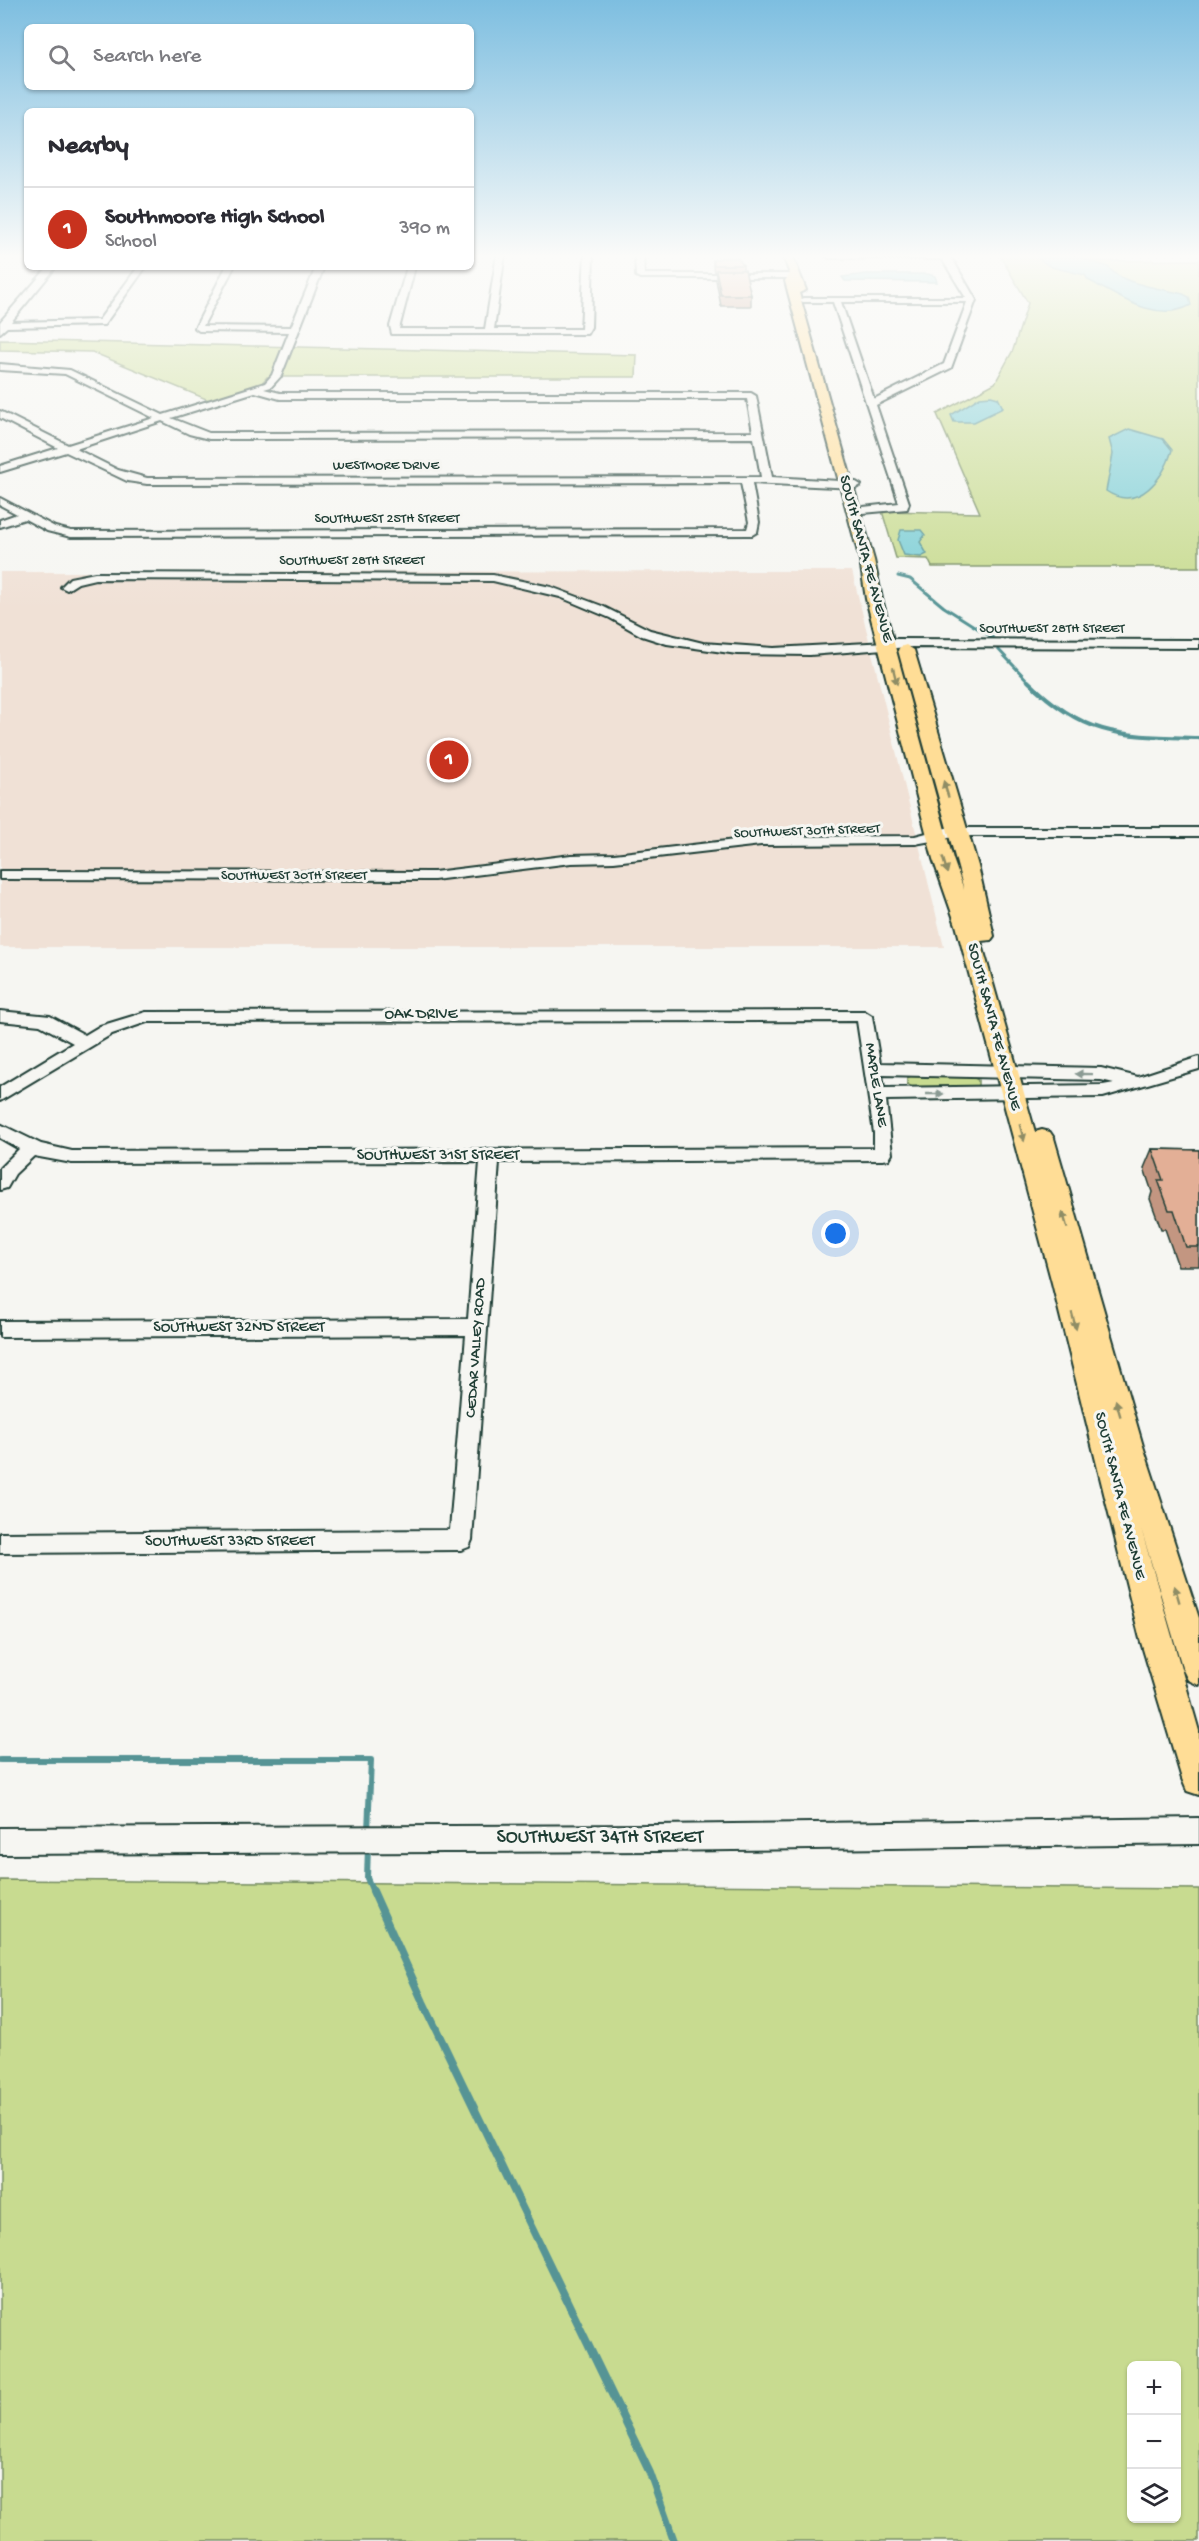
<!DOCTYPE html>
<meta charset="utf-8">
<style>
body{margin:0;font-family:"Gochi Hand",sans-serif;background:#f7f7f7;color:#2b2b33}
.controls{position:absolute;right:18px;bottom:18px;display:grid;overflow:hidden;border-radius:9px;box-shadow:0 2px 4px #0004}
.controls button{width:54px;height:54px;display:grid;place-items:center;padding:0;border:0;border-bottom:2px solid #e1e1e2;background:#fff;color:#2b2b33;font:30px sans-serif}
.you{position:absolute;left:836px;top:1234px;width:21px;height:21px;margin:-15px;border:4px solid #fff;border-radius:50%;background:#1a73e8;box-shadow:0 0 0 9px #1a73e833}
.badge{display:grid;place-items:center;width:39px;height:39px;border-radius:50%;background:#c8321e;color:#fff;font-size:20px;font-weight:700}
.pin{position:absolute;translate:-50% -50%;border:3px solid #fff;box-shadow:0 2px 6px #0006}
.list{margin:0;padding:0;list-style:none}
h2{display:flex;justify-content:space-between;align-items:center;height:78px;margin:0;padding:0 24px;font-size:26px}
h2 small{font-size:20px;font-weight:400;color:#7c7c81}
.list li{display:grid;grid-template-columns:39px 1fr auto;gap:18px;align-items:center;box-sizing:border-box;height:84px;padding:0 24px;border-top:2px solid #e1e1e2}
.list b{display:block;font-size:22px;white-space:nowrap}
.list p{margin:0;font-size:20px;white-space:nowrap;color:#7c7c81}
.list em{font-size:20px;font-style:normal;color:#7c7c81}
.icon{flex:none;width:33px;height:33px;fill:none;stroke:currentColor;stroke-width:2;stroke-linecap:round;stroke-linejoin:round}
.map{position:relative;flex:none;width:1199px;height:2541px;overflow:hidden}
.search{position:absolute;background:#fff;box-shadow:0 2px 4px #0004;left:24px;top:24px;width:450px;height:66px;display:flex;align-items:center;gap:15px;box-sizing:border-box;padding:0 21px;border-radius:9px;color:#7c7c81;font-size:22px}
.panel{position:absolute;background:#fff;box-shadow:0 2px 4px #0004;left:24px;top:108px;width:450px;height:162px;border-radius:9px}
.map>svg:first-child{display:block}
</style>
<div class="map">
<svg width="1199" height="2541" viewBox="0 0 1199 2541">
<rect width="100%" height="100%" fill="#f6f6f2"/>
<filter id="ink" filterUnits="userSpaceOnUse"><feTurbulence type="fractalNoise" baseFrequency=".0167" numOctaves="2"/><feDisplacementMap in="SourceGraphic" scale="12" xChannelSelector="R" yChannelSelector="G"/><feConvolveMatrix kernelMatrix="1 2 1 2 8 2 1 2 1" color-interpolation-filters="sRGB"/></filter>
<g filter="url(#ink)">
<polygon fill="#f0e1d6" points="852,571 944,947 0,947 0,572"/>
<g fill="#c8db90" stroke="#748c62" stroke-width="1.5" fill-rule="evenodd">
<polygon points="999,254 1092,254 1095,260 1103,261 1199,260 1199,567 932,567 928,559 896,558 882,511 980,513 937,414 995,383 1013,350 1028,303"/>
<polygon points="0,340 637,355 636,377 267,377 260,385 211,401 92,352 0,350"/>
<polygon points="913,1075 969,1075 978,1080 978,1087 972,1090 917,1090 907,1084 907,1078"/>
<path d="M0 1880 1199 1889V2541H0ZM1132 2366H1176V2518H1132Z"/>
</g>
<g fill="#7dced5" stroke="#579495" stroke-width="1.5">
<path d="M1032 254H1069L1108 267C1122 285 1161 288 1183 294L1189 297 1191 305C1156 324 1117 295 1088 280L1085 275 1051 267Z"/>
<polygon points="866,274 928,274 935,276 937,282 845,281 842,277"/>
<polygon points="991,396 998,398 1003,408 974,422 954,422 951,415 980,397"/>
<path d="M1129 429 1163 439 1172 450C1164 477 1139 513 1106 491L1113 454 1109 439Z"/>
<polygon points="901,530 921,530 925,535 920,542 927,554 921,557 904,555 898,540"/>
</g>
<g fill="none" stroke-linecap="round" stroke-linejoin="round">
<g stroke="#579495" stroke-width="3">
<polyline points="898,576 910,579 944,607 993,638"/>
<polyline points="997,648 1029,682"/>
</g>
<path stroke="#579495" stroke-width="4" d="M1028 681C1085 738 1123 736 1199 738"/>
<g stroke="#579495" stroke-width="6">
<polyline points="0,1760 371,1760 368,1831"/>
<polyline points="368,1846 367,1878 373,1892"/>
</g>
<polyline stroke="#579495" stroke-width="8" points="373,1891 423,2002 650,2473 674,2541"/>
<defs>
<g id="minor">
<polygon points="497,254 505,254 494,329 581,329 585,254 593,254 591,327 587,334 392,334 390,326 407,267 415,267 399,329 485,329"/>
<polygon points="635,254 643,254 644,274 794,274 798,276 794,278 640,278 636,276"/>
<path d="M827 254H946L954 262 976 300 951 368 876 405 909 503 907 509 863 513 858 510 863 507 899 503 833 302H803L799 300 803 298H966L942 259 829 258 825 256ZM841 302H967L944 364 874 399Z"/>
<polygon points="48,267 56,267 11,322 99,320 138,267 146,267 104,325 7,327 0,333 0,322"/>
<path d="M226 267H234L203 326 291 327 316 267H324L281 376 271 387 264 389 280 393H751L756 396 772 477 856 482 861 485 856 488 752 483 759 522 757 532 752 535 71 537 47 531 25 519 0 527V520L17 514 0 505V498L55 527 71 531 747 529 749 522 741 483 147 484 127 481 66 452 0 472V466L58 448 0 418V411L68 445 154 418 65 374 0 370V364L70 370 163 415 265 383 272 375 289 332 199 331 195 328ZM255 392 280 399H747L753 432 209 433 171 418ZM162 421 189 434 209 439 754 438 761 477 147 478 118 470 76 449Z"/>
<polygon points="95,573 493,575 551,587 602,606 650,630 703,643 774,648 887,642 893,639 1199,640 1199,648 908,647 810,655 737,654 667,644 642,636 610,618 560,597 493,581 95,579 78,583 67,590 61,587 70,578"/>
<polygon points="946,828 1199,828 1199,836 959,836 915,844 761,845 614,862 571,863 434,880 0,879 0,871 434,872 571,855 614,854 761,837 915,836"/>
<path d="M0 1011 50 1016 85 1035 100 1026 146 1012 864 1011 872 1016 880 1063 1101 1068 1138 1077 1199 1057V1069L1103 1097 886 1100 892 1154 889 1159 883 1160 499 1162 472 1540 469 1547 461 1550 0 1553V1533L450 1530 466 1335 0 1337V1321L468 1319 480 1162 72 1163 34 1156 15 1174 7 1188 0 1190V1168L19 1149 0 1138V1124L41 1144 72 1151 874 1148V1133L857 1021 147 1022 112 1034 0 1101V1087L73 1043 40 1025 0 1021ZM882 1075 1101 1080 1114 1083 1103 1085 884 1088Z"/>
<polygon points="1199,1818 1199,1844 657,1851 0,1854 0,1828 657,1825"/>
</g>
<polygon id="major" points="782,254 792,254 806,290 799,293 874,560 882,599 953,859 964,890 898,650 900,647 906,645 914,650 978,866 994,936 991,940 981,941 1035,1132 1042,1130 1050,1132 1054,1138 1143,1446 1199,1618 1199,1685 1188,1680 1183,1670 1141,1528 1199,1731 1199,1795 1187,1791 1182,1779 1140,1639 1052,1283 956,925 933,859 866,599 860,560 785,281 790,274"/>
</defs>
<use href="#minor" stroke="#1f3d34" stroke-width="4"/>
<use href="#major" stroke="#1f3d34" stroke-width="4"/>
<use href="#minor" fill="#f6f6f2" fill-rule="evenodd"/>
<use href="#major" fill="#ffdd96" fill-rule="evenodd"/>
</g>
<g fill="#c39681" stroke="#1f3d34" stroke-width="1.5">
<polygon points="713,260 743,265 743,270 751,295 751,306 721,306 716,280 716,272 714,272 713,266"/>
<polygon points="1152,1149 1199,1150 1199,1266 1178,1266 1165,1229 1161,1229 1150,1199 1152,1192 1144,1168"/>
</g>
<g fill="#e3af96" stroke="#1f3d34" stroke-width="1.5">
<polygon points="722,258 738,258 743,265 714,265 713,260"/>
<polygon points="716,270 745,270 751,295 721,295"/>
<polygon points="1152,1149 1199,1150 1199,1247 1186,1247 1174,1210 1169,1210 1158,1180 1163,1180"/>
</g>
<defs><path id="oneway-solid" d="M-6-.8H1V-3.2L6.5 0L1 3.2V.8H-6Z" transform="scale(1.5)"/></defs>
<g fill="#8f8d65">
<use href="#oneway-solid" transform="translate(895 676) rotate(76)"/>
<use href="#oneway-solid" transform="translate(946 789) rotate(-107)"/>
<use href="#oneway-solid" transform="translate(945 865) rotate(73)"/>
<use href="#oneway-solid" transform="translate(1022 1133) rotate(75)"/>
<use href="#oneway-solid" transform="translate(1065 1220) rotate(-106)"/>
<use href="#oneway-solid" transform="translate(1074 1321) rotate(75)"/>
<use href="#oneway-solid" transform="translate(1118 1408) rotate(-106)"/>
<use href="#oneway-solid" transform="translate(1177 1594) rotate(-106)"/>
</g>
<g fill="#8a9a93">
<use href="#oneway-solid" transform="translate(1084 1074) rotate(-179)"/>
<use href="#oneway-solid" transform="translate(935 1094)"/>
</g>
</g>
<linearGradient id="sky" x2="0" y2="1"><stop stop-color="#7dbee0"/><stop offset="0.42" stop-color="#fbfbf9"/><stop offset="1" stop-color="#fbfbf9" stop-opacity="0"/></linearGradient>
<rect width="1199" height="610" fill="url(#sky)"/>
<g text-anchor="middle" dominant-baseline="central" stroke-width="6" stroke-linejoin="round" paint-order="stroke">
<g font-size="14" fill="#1f3d34" stroke="#f6f6f2">
<text x="386" y="466">WESTMORE DRIVE</text>
<text x="387" y="519">SOUTHWEST 25TH STREET</text>
<text x="352" y="561">SOUTHWEST 28TH STREET</text>
<text x="1052" y="629">SOUTHWEST 28TH STREET</text>
<text transform="translate(807 832) rotate(-2)">SOUTHWEST 30TH STREET</text>
<text x="294" y="876">SOUTHWEST 30TH STREET</text>
</g>
<g font-size="16" fill="#1f3d34" stroke="#f6f6f2">
<text transform="translate(865 559) rotate(75)">SOUTH SANTA FE AVENUE</text>
<text x="421" y="1015">OAK DRIVE</text>
<text transform="translate(993 1027) rotate(75)">SOUTH SANTA FE AVENUE</text>
<text transform="translate(875 1085) rotate(81)">MAPLE LANE</text>
<text x="438" y="1156">SOUTHWEST 31ST STREET</text>
<text x="239" y="1328">SOUTHWEST 32ND STREET</text>
<text transform="translate(477 1348) rotate(-86)">CEDAR VALLEY ROAD</text>
<text transform="translate(1119 1496) rotate(76)">SOUTH SANTA FE AVENUE</text>
<text x="230" y="1542">SOUTHWEST 33RD STREET</text>
</g>
<g font-size="20" fill="#1f3d34" stroke="#f6f6f2">
<text x="600" y="1838">SOUTHWEST 34TH STREET</text>
</g>
</g>
</svg>
<div class="controls">
<button>+</button>
<button>−</button>
<button><svg class="icon" aria-label="layers" viewBox="0 0 24 24"><path d="M12 4l9 5-9 5-9-5zM3 14l9 5 9-5"/></svg></button>
</div>
<div class="you"></div>
<div class="pin badge" style="left:449px;top:760px">1</div>
<div class="search"><svg class="icon" aria-label="search" viewBox="0 0 24 24"><circle cx="10" cy="10" r="6"/><path d="M15 15l6 6"/></svg>Search here</div>
<section class="panel">
<h2>Nearby<small></small></h2>
<ul class="list">
<li><span class="badge">1</span><div><b>Southmoore High School</b><p>School</p></div><em>390 m</em></li>
</ul>
</section>
</div>
